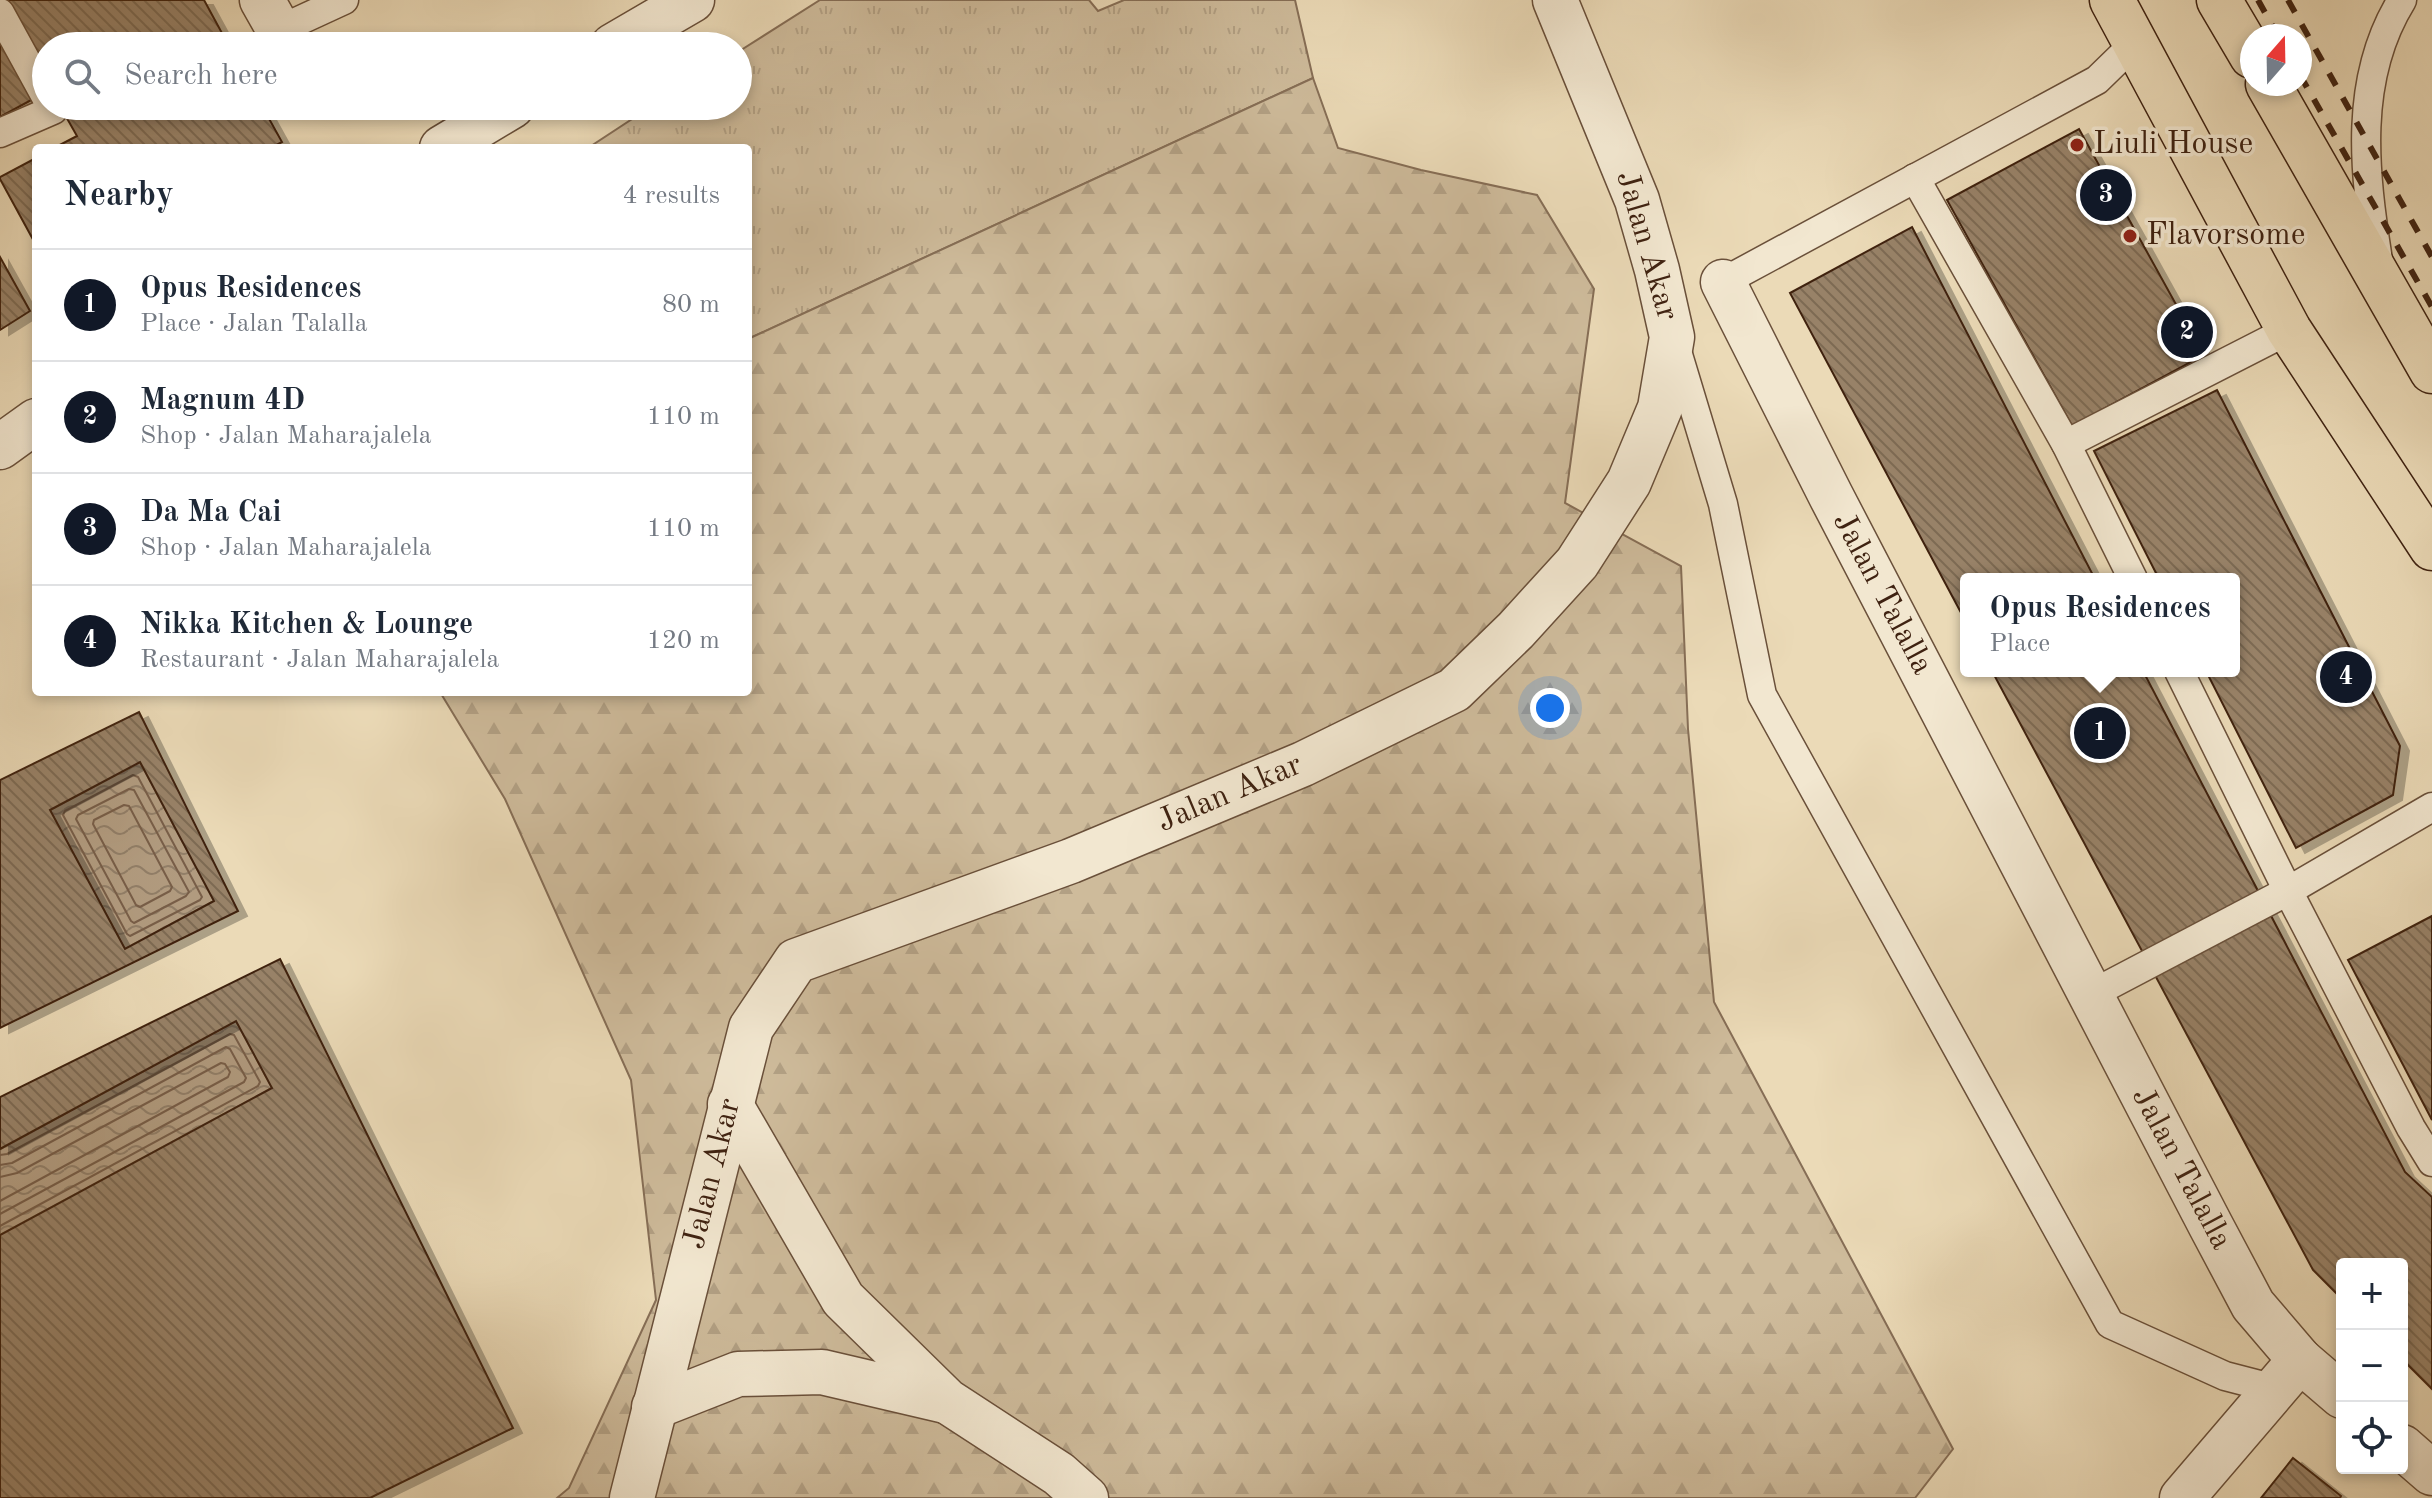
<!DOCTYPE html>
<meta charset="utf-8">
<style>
body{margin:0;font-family:"Old Standard TT",serif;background:#f6f6f7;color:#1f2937}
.controls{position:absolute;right:24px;bottom:24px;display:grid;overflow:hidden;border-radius:8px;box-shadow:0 4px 12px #0003}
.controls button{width:72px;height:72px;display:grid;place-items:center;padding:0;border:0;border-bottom:2px solid #e0e1e3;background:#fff;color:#1f2937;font:40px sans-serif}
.compass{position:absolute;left:2240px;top:24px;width:72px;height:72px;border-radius:50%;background:#fff;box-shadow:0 4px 12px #0003;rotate:20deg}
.you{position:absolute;left:1550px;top:708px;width:28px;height:28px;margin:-20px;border:6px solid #fff;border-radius:50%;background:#1a73e8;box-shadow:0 0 0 12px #1a73e833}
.badge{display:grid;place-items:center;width:52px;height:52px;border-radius:50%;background:#111827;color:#fff;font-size:26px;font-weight:700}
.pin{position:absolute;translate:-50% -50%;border:4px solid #fff;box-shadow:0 2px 8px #0006}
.popup{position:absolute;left:1960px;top:573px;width:280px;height:104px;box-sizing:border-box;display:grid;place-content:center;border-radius:8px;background:#fff;filter:drop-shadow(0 2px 6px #0005);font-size:26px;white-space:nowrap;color:#747a83}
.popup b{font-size:30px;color:#1f2937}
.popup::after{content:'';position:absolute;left:50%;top:100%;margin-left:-16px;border:16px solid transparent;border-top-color:#fff}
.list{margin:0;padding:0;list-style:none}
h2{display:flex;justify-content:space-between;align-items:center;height:104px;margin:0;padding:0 32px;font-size:34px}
h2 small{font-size:26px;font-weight:400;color:#747a83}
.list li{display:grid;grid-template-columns:52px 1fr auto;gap:24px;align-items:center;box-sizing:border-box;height:112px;padding:0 32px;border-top:2px solid #e0e1e3}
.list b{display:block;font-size:30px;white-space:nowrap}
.list p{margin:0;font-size:26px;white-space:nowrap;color:#747a83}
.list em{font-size:26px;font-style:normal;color:#747a83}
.icon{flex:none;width:44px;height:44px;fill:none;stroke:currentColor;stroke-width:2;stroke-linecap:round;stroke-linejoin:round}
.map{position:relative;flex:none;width:2432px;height:1498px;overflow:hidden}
.search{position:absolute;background:#fff;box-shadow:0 4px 12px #0003;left:32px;top:32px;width:720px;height:88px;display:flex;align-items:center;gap:20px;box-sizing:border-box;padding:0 28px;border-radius:44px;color:#747a83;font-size:30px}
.panel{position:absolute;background:#fff;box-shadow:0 4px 12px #0003;left:32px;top:144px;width:720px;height:552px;border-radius:8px}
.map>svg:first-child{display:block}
</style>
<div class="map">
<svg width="2432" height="1498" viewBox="0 0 2432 1498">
<defs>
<pattern id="grass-tufts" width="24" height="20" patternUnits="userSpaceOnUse" patternTransform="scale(2)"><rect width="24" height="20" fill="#cebb9b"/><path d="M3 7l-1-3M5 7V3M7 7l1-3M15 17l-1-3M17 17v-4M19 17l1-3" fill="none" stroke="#b2a084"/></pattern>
<pattern id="forest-firs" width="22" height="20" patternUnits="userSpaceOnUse" patternTransform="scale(2)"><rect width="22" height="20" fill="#cebb9b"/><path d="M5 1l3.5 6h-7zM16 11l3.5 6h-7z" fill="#b2a084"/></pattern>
<pattern id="water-waves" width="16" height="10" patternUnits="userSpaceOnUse" patternTransform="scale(2)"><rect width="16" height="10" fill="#b19b7f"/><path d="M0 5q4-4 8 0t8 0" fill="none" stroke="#917e67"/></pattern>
<pattern id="building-back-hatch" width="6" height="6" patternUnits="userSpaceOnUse" patternTransform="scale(2)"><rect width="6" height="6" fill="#988267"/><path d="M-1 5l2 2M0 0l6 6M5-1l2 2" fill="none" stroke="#7d6a53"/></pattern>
<filter id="shadow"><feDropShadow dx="9" dy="5" stdDeviation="0" flood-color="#0004"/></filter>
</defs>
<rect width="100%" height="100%" fill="#ebdab7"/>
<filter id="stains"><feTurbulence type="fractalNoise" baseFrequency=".0025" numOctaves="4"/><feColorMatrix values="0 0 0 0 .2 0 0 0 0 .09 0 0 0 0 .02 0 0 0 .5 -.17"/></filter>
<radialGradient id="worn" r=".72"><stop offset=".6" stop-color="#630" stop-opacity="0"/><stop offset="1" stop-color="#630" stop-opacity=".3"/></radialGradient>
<polygon fill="url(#grass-tufts)" stroke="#866e56" stroke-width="2" points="820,0 1089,0 1098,11 1124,0 1295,0 1313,78 748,339 748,148 588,148 652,106 738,106 738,52"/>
<polygon fill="url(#forest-firs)" stroke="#866e56" stroke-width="2" points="1313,78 1338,148 1421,170 1537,195 1594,289 1565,503 1681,566 1688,729 1714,1002 1953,1449 1915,1498 557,1498 569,1488 656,1300 631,1080 505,799 440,692 748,692 748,339"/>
<g fill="url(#water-waves)" stroke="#836b53" stroke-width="2">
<polygon points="140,762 214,901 125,949 50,810"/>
<polygon points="236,1021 272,1088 0,1235 0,1149"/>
</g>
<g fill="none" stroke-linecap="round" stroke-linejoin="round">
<g stroke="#785e48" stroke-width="2">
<polygon points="133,775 138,777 202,897 200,900 130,936 127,934 63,815 65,811"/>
<polygon points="129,789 134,790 189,892 186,896 134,923 131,921 76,819 78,815"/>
<polygon points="124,805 129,806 172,887 170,891 140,907 136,905 93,824 94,820"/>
<polyline points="0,1155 7,1154 230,1034 234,1035 260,1082 258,1086 0,1226"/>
<polyline points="0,1165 12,1163 226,1047 230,1049 246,1078 244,1082 0,1214"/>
<polyline points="0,1177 17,1173 221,1063 225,1064 230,1072 228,1077 0,1201"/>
</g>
</g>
<g fill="url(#building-back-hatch)" stroke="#3f2211" stroke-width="2" fill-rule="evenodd" filter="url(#shadow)">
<polygon points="0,0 204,0 229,46 46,46 46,81"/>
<polygon points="0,32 35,98 0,117"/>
<polygon points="60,106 262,106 282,142 271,148 54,148 77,136"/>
<polygon points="2079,129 2204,355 2072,426 1947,200"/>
<polygon points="36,158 36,245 0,179 0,177"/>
<polygon points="1912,227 2095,579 1966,579 1966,622 1790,293"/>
<polygon points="0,257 30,311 0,330"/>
<polygon points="2217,390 2400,746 2393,795 2296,848 2206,671 2234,671 2234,579 2159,579 2094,451"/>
<polygon points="1992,671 2143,671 2405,1172 2432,1197 2432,1389 2402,1359 2402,1264 2342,1264 2342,1299 2313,1270"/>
<path d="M139 712 238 911 0 1028V780ZM140 762 214 901 125 949 50 810Z"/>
<polygon points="2432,916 2432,1120 2348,960"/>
<polygon points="280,959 513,1428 370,1498 0,1498 0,1235 272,1088 236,1021 0,1149 0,1097"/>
<polygon points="2293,1458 2341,1496 2340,1498 2261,1498"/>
</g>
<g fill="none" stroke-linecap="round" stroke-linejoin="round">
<defs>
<g id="lane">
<polyline points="0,13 46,97"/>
<polyline points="279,30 344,0"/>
<polyline points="0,133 53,110 51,106"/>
<polyline points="1915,178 2066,444 2133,579"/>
<path d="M2378 260C2364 172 2353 79 2402 0"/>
<polyline points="1723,282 2097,80 2135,43"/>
<polyline points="1676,348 1723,504 1762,695 2110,1324 2225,1376 2275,1389"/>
<polyline points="2066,444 2289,330"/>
<polyline points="2179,671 2288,891 2411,1128 2432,1162"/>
<polyline points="2090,995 2288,891 2432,807"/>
</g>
<g id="street">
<polyline points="262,0 279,30"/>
<polyline points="613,46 692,0"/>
<polyline points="442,148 512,106"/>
<polyline points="1723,282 1831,496 2211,1226 2253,1305 2300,1360"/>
<polyline points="0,447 36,421"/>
<polyline points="730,1104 843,1299 947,1401 1059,1474 1086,1498"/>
<polyline points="654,1407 738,1374 822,1372 946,1401"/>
<polyline points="2402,1447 2432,1473"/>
<polyline points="632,1498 751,1028 796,961 1071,861 1303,764 1454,690 1516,630 1577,563 1629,482 1660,408 1672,337 1657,270 1637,200 1555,0"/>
<polyline points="2182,1498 2300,1360 2342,1396"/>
</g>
<g id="highway">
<polyline points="2112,0 2289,330 2432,548"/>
<polyline points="2219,0 2252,56"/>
<polyline points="2268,84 2432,371"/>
</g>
</defs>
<use href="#lane" stroke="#6a503a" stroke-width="31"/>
<use href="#street" stroke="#6a503a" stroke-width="47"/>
<use href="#highway" stroke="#3f2211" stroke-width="47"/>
<use href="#lane" stroke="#f2e7d0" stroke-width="28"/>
<use href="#street" stroke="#f2e7d0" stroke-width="44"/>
<use href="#highway" stroke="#ebdab7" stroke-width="44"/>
<g stroke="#3f2211" stroke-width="6" stroke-dasharray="14 14" stroke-linecap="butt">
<polyline points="2258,0 2278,36"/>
<polyline points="2288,0 2432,257"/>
<polyline points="2300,75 2432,307"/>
</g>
</g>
<g fill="#8f2418" stroke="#f2e7d0" stroke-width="3">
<circle cx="2077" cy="145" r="8"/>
<circle cx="2130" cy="236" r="8"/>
</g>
<g text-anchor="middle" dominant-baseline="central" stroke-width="7" stroke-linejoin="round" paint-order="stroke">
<g font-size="32" fill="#3f2211" stroke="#f2e7d0" text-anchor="start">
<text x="2093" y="145">Liuli House</text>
<text x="2146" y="236">Flavorsome</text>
</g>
<g font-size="32" fill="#3f2211" stroke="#f2e7d0">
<text transform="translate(1646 246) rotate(74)">Jalan Akar</text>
<text transform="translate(1882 594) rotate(62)">Jalan Talalla</text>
<text transform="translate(1230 794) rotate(-23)">Jalan Akar</text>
<text transform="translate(2181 1169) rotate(62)">Jalan Talalla</text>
<text transform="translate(713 1174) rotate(-76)">Jalan Akar</text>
</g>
</g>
<rect width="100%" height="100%" filter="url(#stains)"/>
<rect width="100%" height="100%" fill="url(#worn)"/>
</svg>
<div class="controls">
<button>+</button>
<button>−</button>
<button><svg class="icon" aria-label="locate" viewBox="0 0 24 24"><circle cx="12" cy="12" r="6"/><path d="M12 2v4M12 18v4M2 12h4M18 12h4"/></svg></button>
</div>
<svg class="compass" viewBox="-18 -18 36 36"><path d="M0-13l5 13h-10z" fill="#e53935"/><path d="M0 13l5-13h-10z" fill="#747a83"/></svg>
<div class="you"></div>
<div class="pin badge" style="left:2100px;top:733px">1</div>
<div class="popup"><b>Opus Residences</b>Place</div>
<div class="pin badge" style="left:2187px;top:332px">2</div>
<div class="pin badge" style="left:2106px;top:195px">3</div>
<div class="pin badge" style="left:2346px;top:677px">4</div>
<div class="search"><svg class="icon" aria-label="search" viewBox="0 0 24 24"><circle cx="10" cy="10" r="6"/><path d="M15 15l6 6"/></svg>Search here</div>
<section class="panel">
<h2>Nearby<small>4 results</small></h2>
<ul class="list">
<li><span class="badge">1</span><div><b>Opus Residences</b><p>Place · Jalan Talalla</p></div><em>80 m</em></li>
<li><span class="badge">2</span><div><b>Magnum 4D</b><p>Shop · Jalan Maharajalela</p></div><em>110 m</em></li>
<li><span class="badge">3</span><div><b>Da Ma Cai</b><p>Shop · Jalan Maharajalela</p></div><em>110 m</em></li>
<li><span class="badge">4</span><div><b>Nikka Kitchen &amp; Lounge</b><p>Restaurant · Jalan Maharajalela</p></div><em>120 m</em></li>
</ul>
</section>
</div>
